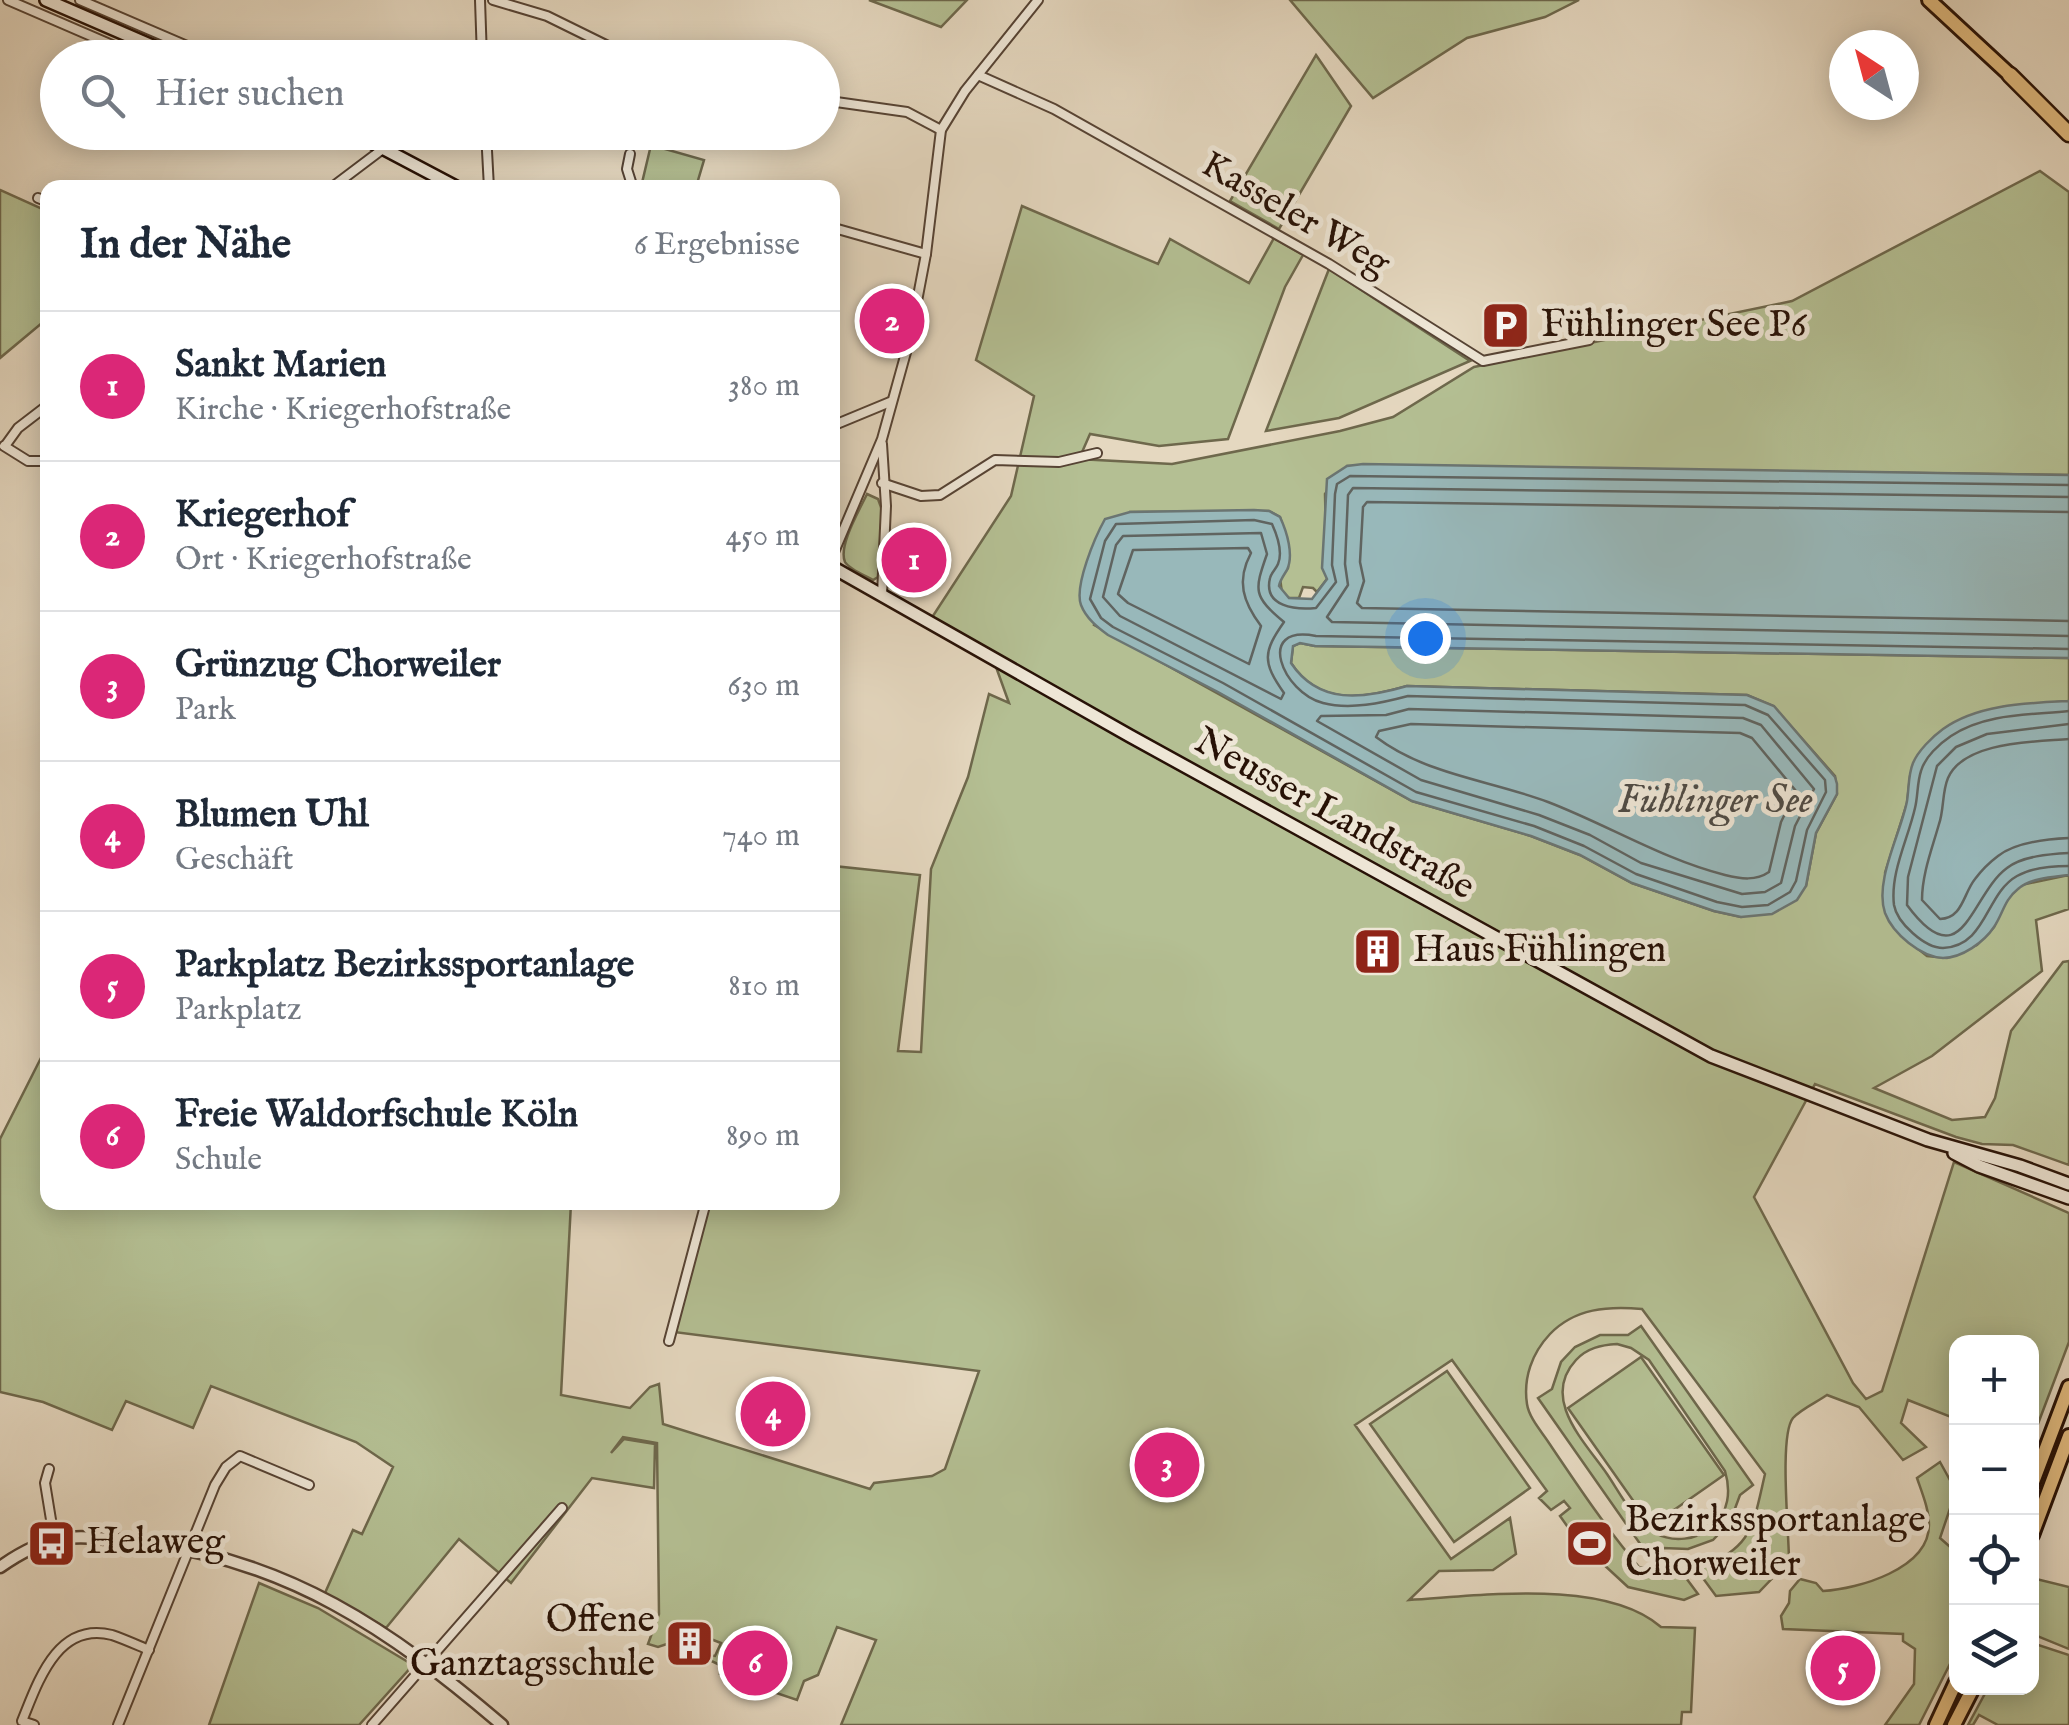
<!DOCTYPE html>
<html lang="de">
<meta charset="utf-8">
<style>
body{margin:0;font-family:"IM FELL English",serif;background:#f2f2f3;color:#1f2937}
.controls{position:absolute;right:30px;bottom:30px;display:grid;overflow:hidden;border-radius:20px;box-shadow:0 5px 25px #0003}
.controls button{width:90px;height:90px;display:grid;place-items:center;padding:0;border:0;border-bottom:2px solid #e0e1e3;background:#fff;color:#1f2937;font:50px sans-serif}
.compass{position:absolute;left:1829px;top:30px;width:90px;height:90px;border-radius:50%;background:#fff;box-shadow:0 5px 25px #0003;rotate:324deg}
.you{position:absolute;left:1425px;top:638px;width:35px;height:35px;margin:-25px;border:8px solid #fff;border-radius:50%;background:#1a73e8;box-shadow:0 0 0 15px #1a73e833}
.badge{display:grid;place-items:center;width:65px;height:65px;border-radius:50%;background:#db2777;color:#fff;font-size:32px;font-weight:700}
.pin{position:absolute;translate:-50% -50%;border:5px solid #fff;box-shadow:0 2px 10px #0006}
.list{margin:0;padding:0;list-style:none}
h2{display:flex;justify-content:space-between;align-items:center;height:130px;margin:0;padding:0 40px;font-size:42px}
h2 small{font-size:32px;font-weight:400;color:#747a83}
.list li{display:grid;grid-template-columns:65px 1fr auto;gap:30px;align-items:center;box-sizing:border-box;height:150px;padding:0 40px;border-top:2px solid #e0e1e3}
.list b{display:block;font-size:38px;white-space:nowrap}
.list p{margin:0;font-size:32px;white-space:nowrap;color:#747a83}
.list em{font-size:32px;font-style:normal;color:#747a83}
.icon{flex:none;width:55px;height:55px;fill:none;stroke:currentColor;stroke-width:2;stroke-linecap:round;stroke-linejoin:round}
.map{position:relative;flex:none;width:2069px;height:1725px;overflow:hidden}
.search{position:absolute;background:#fff;box-shadow:0 5px 25px #0003;left:40px;top:40px;width:800px;height:110px;display:flex;align-items:center;gap:25px;box-sizing:border-box;padding:0 35px;border-radius:55px;color:#747a83;font-size:38px}
.panel{position:absolute;background:#fff;box-shadow:0 5px 25px #0003;left:40px;top:180px;width:800px;height:1030px;border-radius:20px}
.map>svg:first-child{display:block}
</style>
<div class="map">
<svg width="2069" height="1725" viewBox="0 0 2069 1725">
<rect width="100%" height="100%" fill="#e5d8c0"/>
<filter id="stains"><feTurbulence type="fractalNoise" baseFrequency=".002" numOctaves="4"/><feColorMatrix values="0 0 0 0 .2 0 0 0 0 .09 0 0 0 0 .02 0 0 0 .5 -.17"/></filter>
<radialGradient id="worn" r=".72"><stop offset=".6" stop-color="#630" stop-opacity="0"/><stop offset="1" stop-color="#630" stop-opacity=".3"/></radialGradient>
<g fill="#b4bf93" stroke="#6e684c" stroke-width="2.5" fill-rule="evenodd">
<polygon points="869,0 967,0 941,27"/>
<polygon points="1290,0 1579,0 1545,17 1467,38 1373,98"/>
<polygon points="1316,55 1351,106 1279,229 1230,201"/>
<polygon points="651,145 704,160 696,187 641,187"/>
<path d="M2040 171 2069 192V475L1347 466 1325 494 1327 579 1317 592 1313 588 1303 587 1299 598H1289L1282 593 1280 578 1288 568 1287 539 1280 517 1269 511 1130 512 1094 625 1412 801 1531 836 1580 855 1632 883 1714 911 1741 917 1806 886 1816 833 1837 794 1835 776 1773 706 1747 695 1407 686C1362 699 1319 706 1291 663L1293 646 1300 643 1315 646 2069 658V701L2003 707 1962 719 1910 776 1907 803 1885 873 1908 941 1927 956 1947 958 1977 945 1994 927 2004 902 2021 885 2069 875V909L2036 920 2042 971 1932 1056 1874 1088 1952 1120 1985 1117 1995 1098 2011 1031 2063 962 2069 961V1165L2013 1145 1982 1144 1956 1137 1815 1084 1754 1197 1853 1383 1866 1399 1882 1391 1954 1162 2069 1213V1342L2036 1429 2032 1431V1342H1956V1419L1908 1400 1901 1423 1926 1447 1903 1460 1859 1407 1827 1395C1817 1402 1801 1409 1793 1418 1779 1435 1789 1533 1789 1561L1759 1592 1716 1596 1697 1570C1753 1546 1752 1530 1765 1474L1642 1309C1608 1306 1575 1308 1550 1334 1532 1353 1523 1378 1527 1404 1529 1418 1542 1432 1549 1443 1578 1486 1606 1528 1639 1567L1683 1574 1698 1594 1684 1600 1628 1587 1577 1540 1560 1516 1570 1508 1564 1501 1551 1510 1539 1498 1547 1491 1452 1360 1355 1425 1451 1559 1510 1518 1516 1554 1493 1570 1439 1571 1409 1600C1479 1596 1605 1578 1661 1627L1695 1628 1691 1712H1682L1681 1725H841L876 1640 837 1627 818 1675 804 1681 797 1700 750 1684 744 1676 736 1680 720 1674 722 1666 703 1657 704 1655 715 1656 721 1643 685 1629 683 1632 670 1630 667 1644 658 1647 648 1644 659 1614 657 1443 623 1437 611 1453 624 1439 655 1444 654 1488 592 1478 511 1583 459 1539 386 1628 325 1593 353 1530 362 1534 393 1467 356 1442 211 1386 193 1428 126 1401 112 1430 43 1402 0 1392V1139L47 1046 48 1202 571 1203 561 1395 630 1408 650 1387 659 1384 663 1424 870 1489 874 1483 932 1476 945 1469 979 1371 674 1332 709 1203 832 1202 833 866 920 875 898 1051 921 1052 931 869 968 777 989 694 1009 703 991 653 929 622 1011 496 1034 396 976 360 1022 206 1158 264 1170 239 1249 283 1274 238 1303 255 1285 287 1228 439 1159 446 1090 434 1079 459 1172 464 1340 431 1393 417 1474 367 1792 301Z"/>
<polygon points="0,190 47,211 48,318 0,358"/>
<polygon points="1329,269 1470,361 1339,418 1266,431"/>
<path d="M867 494 878 499 882 510 878 577 873 580C866 576 849 569 845 562 838 546 859 511 867 494Z"/>
<path d="M1641 1326 1753 1485 1740 1495 1730 1522 1713 1540 1688 1549 1663 1548 1650 1558 1538 1398 1552 1389 1561 1362 1575 1347 1600 1335H1628ZM1617 1344 1631 1348 1649 1360 1725 1471C1731 1491 1729 1512 1712 1527 1697 1540 1673 1543 1655 1533 1634 1522 1620 1493 1607 1474 1585 1442 1540 1399 1576 1360 1587 1348 1601 1345 1617 1344Z"/>
<polygon points="1641,1357 1724,1475 1651,1526 1568,1408"/>
<polygon points="1447,1371 1530,1488 1454,1542 1370,1424"/>
<path d="M1940 1462 1956 1491 1940 1538 1956 1552V1652L1919 1725H1885L1914 1684 1915 1649 1903 1641V1634L1783 1629 1781 1616 1789 1603 1790 1591 1800 1579 1816 1583 1823 1591C1858 1589 1929 1569 1929 1525 1929 1509 1922 1493 1917 1478Z"/>
<polygon points="2032,1578 2069,1587 2069,1649 2032,1634"/>
<polygon points="259,1583 318,1608 413,1665 359,1725 209,1725"/>
<polygon points="2032,1643 2069,1655 2069,1725 1998,1725 1979,1715 1973,1725 1968,1725 1988,1688 2032,1688"/>
</g>
<g fill="#98b8ba" stroke="#6b7572" stroke-width="2.5">
<path d="M1363 464 2069 475V658L1315 646 1300 643 1293 646 1291 663C1319 705 1363 699 1407 686L1747 695 1774 706 1835 777 1837 784V794L1816 833 1806 886 1797 900 1772 914 1741 917 1714 911 1632 883 1580 855 1531 836 1412 801 1218 692 1108 635C1097 627 1086 618 1081 605 1074 586 1095 537 1105 519L1130 512 1254 510 1269 511 1280 517C1287 532 1294 555 1287 570 1284 575 1280 580 1279 586L1289 598 1312 599 1327 579 1322 568 1327 479 1347 466Z"/>
<path d="M2069 701V875C2053 877 2030 878 2018 889 2004 900 2003 914 1994 927 1984 942 1962 958 1943 958 1921 957 1893 934 1885 913 1874 881 1901 833 1907 801 1909 789 1908 775 1913 763 1918 751 1932 737 1943 729 1978 704 2028 703 2069 701Z"/>
</g>
<g fill="none" stroke-linecap="round" stroke-linejoin="round">
<g stroke="#606460" stroke-width="2.5">
<path d="M2069 485 1350 476 1337 484 1335 494 1332 565 1336 582 1316 608C1296 610 1263 607 1270 578 1271 573 1276 569 1278 564 1283 552 1277 535 1272 524L1254 520 1116 524 1105 541 1090 599 1101 618 1113 627 1223 683 1416 792 1534 826 1584 846 1636 874 1717 902 1742 907 1768 905 1790 892 1796 881 1807 830 1826 792 1825 780 1768 715 1745 705 1408 696C1382 703 1350 710 1323 703 1283 693 1254 624 1316 636L2069 649"/>
<polyline points="2069,497 1353,488 1348,495 1345,564 1348,585 1327,617 1332,622 2069,636"/>
<polyline points="2069,512 1367,502 1363,507 1360,562 1364,581 1357,603 1362,608 2069,621"/>
<path d="M1261 533 1267 554C1254 591 1253 596 1284 622 1263 652 1262 662 1284 693L1281 699 1120 616 1103 597 1116 545 1123 536Z"/>
<path d="M1248 548 1251 553C1236 581 1243 602 1261 626L1249 664 1128 603 1118 594 1133 550Z"/>
<polygon points="1409,709 1743,718 1761,725 1814,789 1795,826 1781,883 1765,892 1742,894 1641,863 1590,835 1539,815 1421,780 1317,721 1321,716 1386,715"/>
<path d="M2069 711C2030 715 1985 713 1951 736 1939 744 1925 757 1921 771 1917 783 1918 796 1915 808 1908 839 1890 873 1894 905 1897 923 1925 948 1943 948 1987 946 1985 894 2017 876 2031 868 2053 866 2069 866"/>
<path d="M1411 724 1740 733 1752 738 1796 791 1781 822 1769 872C1756 881 1741 879 1725 875 1662 859 1608 825 1548 802 1490 780 1426 775 1376 737L1379 731Z"/>
<path d="M2069 724 1987 734 1956 747 1937 766 1908 877 1907 905C1963 981 1970 895 2007 868 2022 856 2050 854 2069 853"/>
<path d="M2069 739C2035 742 1964 741 1948 778 1942 792 1944 810 1939 824 1932 849 1922 874 1922 900L1940 919C1963 918 1963 894 1975 879 1981 871 1990 862 1998 856 2016 842 2047 839 2069 838"/>
</g>
<defs>
<g id="minor">
<polyline points="8,0 142,58"/>
<polyline points="80,0 215,58"/>
<polyline points="480,0 482,58"/>
<polyline points="493,0 547,16 610,47"/>
<polyline points="587,58 610,47 637,58"/>
<polyline points="978,75 1054,109 1329,264 1483,361 1589,340"/>
<polyline points="822,100 907,112 941,130"/>
<polyline points="486,132 489,188"/>
<polyline points="630,154 627,169 633,188"/>
<polyline points="331,188 384,148 420,132"/>
<polyline points="38,198 48,202"/>
<polyline points="832,235 834,228 926,254"/>
<polyline points="832,426 890,402"/>
<polyline points="4,446 28,461 48,461"/>
<polyline points="5,446 18,428 48,405"/>
<polyline points="882,483 921,496 940,495 995,460 1059,462 1097,453"/>
<polyline points="832,557 882,439 910,338 926,254 941,130 965,91 1038,0"/>
<polyline points="882,595 886,506 882,444"/>
<polyline points="669,1341 706,1202"/>
<polyline points="49,1469 45,1483 54,1538"/>
<path d="M34 1725 22 1721C38 1682 57 1621 112 1635 124 1639 137 1645 149 1650"/>
<polyline points="118,1725 215,1485 226,1467 240,1456 309,1485"/>
<polyline points="372,1725 562,1508"/>
</g>
<path id="tertiary" d="M0 1567C54 1529 77 1536 138 1542 287 1559 391 1630 502 1725"/>
<g id="secondary">
<polyline points="46,0 180,58"/>
<polyline points="352,132 458,188"/>
<polyline points="832,567 1130,736 1711,1056 1928,1140 2020,1166 2069,1184"/>
<polyline points="1954,1153 1979,1166 2069,1198"/>
</g>
<g id="primary">
<polyline points="1929,0 2010,75"/>
<polyline points="2032,1485 2069,1387"/>
<polyline points="2032,1535 2069,1436"/>
<polyline points="1936,1725 1956,1682"/>
<polyline points="1954,1725 1973,1688"/>
</g>
<polyline id="trunk" points="2010,75 2069,134"/>
</defs>
<use href="#minor" stroke="#564334" stroke-width="12"/>
<use href="#tertiary" stroke="#564334" stroke-width="15"/>
<use href="#secondary" stroke="#271106" stroke-width="16"/>
<use href="#primary" stroke="#271106" stroke-width="18"/>
<use href="#trunk" stroke="#271106" stroke-width="19"/>
<use href="#minor" stroke="#eee6d6" stroke-width="8"/>
<use href="#tertiary" stroke="#eee6d6" stroke-width="10"/>
<use href="#secondary" stroke="#eee6d6" stroke-width="11"/>
<use href="#primary" stroke="#e2bc80" stroke-width="12"/>
<use href="#trunk" stroke="#e2bc80" stroke-width="14"/>
</g>
<defs>
<symbol id="parking-square" viewBox="-11 -11 22 22"><rect x="-9" y="-9" width="18" height="18" rx="4" fill="#8f2418" stroke="#eee6d6"/><path d="M-3.5-5.5H1a3.5 3.5 0 0 1 0 7H-1V5.5H-3.5ZM-1-3.4V-.6H.8a1.4 1.4 0 0 0 0-2.8Z" fill="#fff"/></symbol>
<symbol id="building-square" viewBox="-11 -11 22 22"><rect x="-9" y="-9" width="18" height="18" rx="4" fill="#8f2418" stroke="#eee6d6"/><path d="M-4-6H4V6H1V3H-1V6H-4ZM-2.5-4.3h1.7v1.8h-1.7ZM.8-4.3h1.7v1.8H.8ZM-2.5-1h1.7V.8h-1.7ZM.8-1h1.7V.8H.8Z" fill="#fff"/></symbol>
<symbol id="bus-square" viewBox="-11 -11 22 22"><rect x="-9" y="-9" width="18" height="18" rx="4" fill="#8f2418" stroke="#eee6d6"/><path d="M-5-6H5V4H4V6H2V4H-2V6H-4V4H-5ZM-3.5-4V0h7V-4ZM-3.5 1.2v1.5H-2V1.2ZM2 1.2v1.5H3.5V1.2Z" fill="#fff"/></symbol>
<symbol id="stadium-square" viewBox="-11 -11 22 22"><rect x="-9" y="-9" width="18" height="18" rx="4" fill="#8f2418" stroke="#eee6d6"/><path d="M0-5a6.5 5 0 1 0 0 10a6.5 5 0 1 0 0-10ZM-3.5-1.8h7v3.6h-7Z" fill="#fff"/></symbol>
</defs>
<g fill-rule="evenodd">
<use href="#parking-square" x="1478" y="298" width="55" height="55"/>
<use href="#building-square" x="1350" y="924" width="55" height="55"/>
<use href="#bus-square" x="24" y="1516" width="55" height="55"/>
<use href="#stadium-square" x="1562" y="1516" width="55" height="55"/>
<use href="#building-square" x="662" y="1616" width="55" height="55"/>
</g>
<g text-anchor="middle" dominant-baseline="central" stroke-width="10" stroke-linejoin="round" paint-order="stroke">
<g font-size="38" fill="#271106" stroke="#eee6d6">
<text transform="translate(1295 215) rotate(30)">Kasseler Weg</text>
<text transform="translate(1334 815) rotate(29)">Neusser Landstraße</text>
</g>
<g font-size="38" fill="#271106" stroke="#eee6d6" text-anchor="start">
<text x="1541" y="326">Fühlinger See P6</text>
<text x="1413" y="951">Haus Fühlingen</text>
<text x="1625" y="1521">Bezirkssportanlage<tspan x="1625" dy="44">Chorweiler</tspan></text>
<text x="86" y="1543">Helaweg</text>
<text x="655" y="1621" text-anchor="end">Offene<tspan x="655" dy="44">Ganztagsschule</tspan></text>
</g>
<g font-size="40" font-style="italic" fill="#4f4b45" stroke="#eee6d6">
<text x="1715" y="801">Fühlinger See</text>
</g>
</g>
<rect width="100%" height="100%" filter="url(#stains)"/>
<rect width="100%" height="100%" fill="url(#worn)"/>
</svg>
<div class="controls">
<button>+</button>
<button>−</button>
<button><svg class="icon" aria-label="locate" viewBox="0 0 24 24"><circle cx="12" cy="12" r="6"/><path d="M12 2v4M12 18v4M2 12h4M18 12h4"/></svg></button>
<button><svg class="icon" aria-label="layers" viewBox="0 0 24 24"><path d="M12 4l9 5-9 5-9-5zM3 14l9 5 9-5"/></svg></button>
</div>
<svg class="compass" viewBox="-18 -18 36 36"><path d="M0-13l5 13h-10z" fill="#e53935"/><path d="M0 13l5-13h-10z" fill="#747a83"/></svg>
<div class="you"></div>
<div class="pin badge" style="left:914px;top:560px">1</div>
<div class="pin badge" style="left:892px;top:321px">2</div>
<div class="pin badge" style="left:1167px;top:1465px">3</div>
<div class="pin badge" style="left:773px;top:1414px">4</div>
<div class="pin badge" style="left:1843px;top:1668px">5</div>
<div class="pin badge" style="left:755px;top:1663px">6</div>
<div class="search"><svg class="icon" aria-label="search" viewBox="0 0 24 24"><circle cx="10" cy="10" r="6"/><path d="M15 15l6 6"/></svg>Hier suchen</div>
<section class="panel">
<h2>In der Nähe<small>6 Ergebnisse</small></h2>
<ul class="list">
<li><span class="badge">1</span><div><b>Sankt Marien</b><p>Kirche · Kriegerhofstraße</p></div><em>380 m</em></li>
<li><span class="badge">2</span><div><b>Kriegerhof</b><p>Ort · Kriegerhofstraße</p></div><em>450 m</em></li>
<li><span class="badge">3</span><div><b>Grünzug Chorweiler</b><p>Park</p></div><em>630 m</em></li>
<li><span class="badge">4</span><div><b>Blumen Uhl</b><p>Geschäft</p></div><em>740 m</em></li>
<li><span class="badge">5</span><div><b>Parkplatz Bezirkssportanlage</b><p>Parkplatz</p></div><em>810 m</em></li>
<li><span class="badge">6</span><div><b>Freie Waldorfschule Köln</b><p>Schule</p></div><em>890 m</em></li>
</ul>
</section>
</div>
